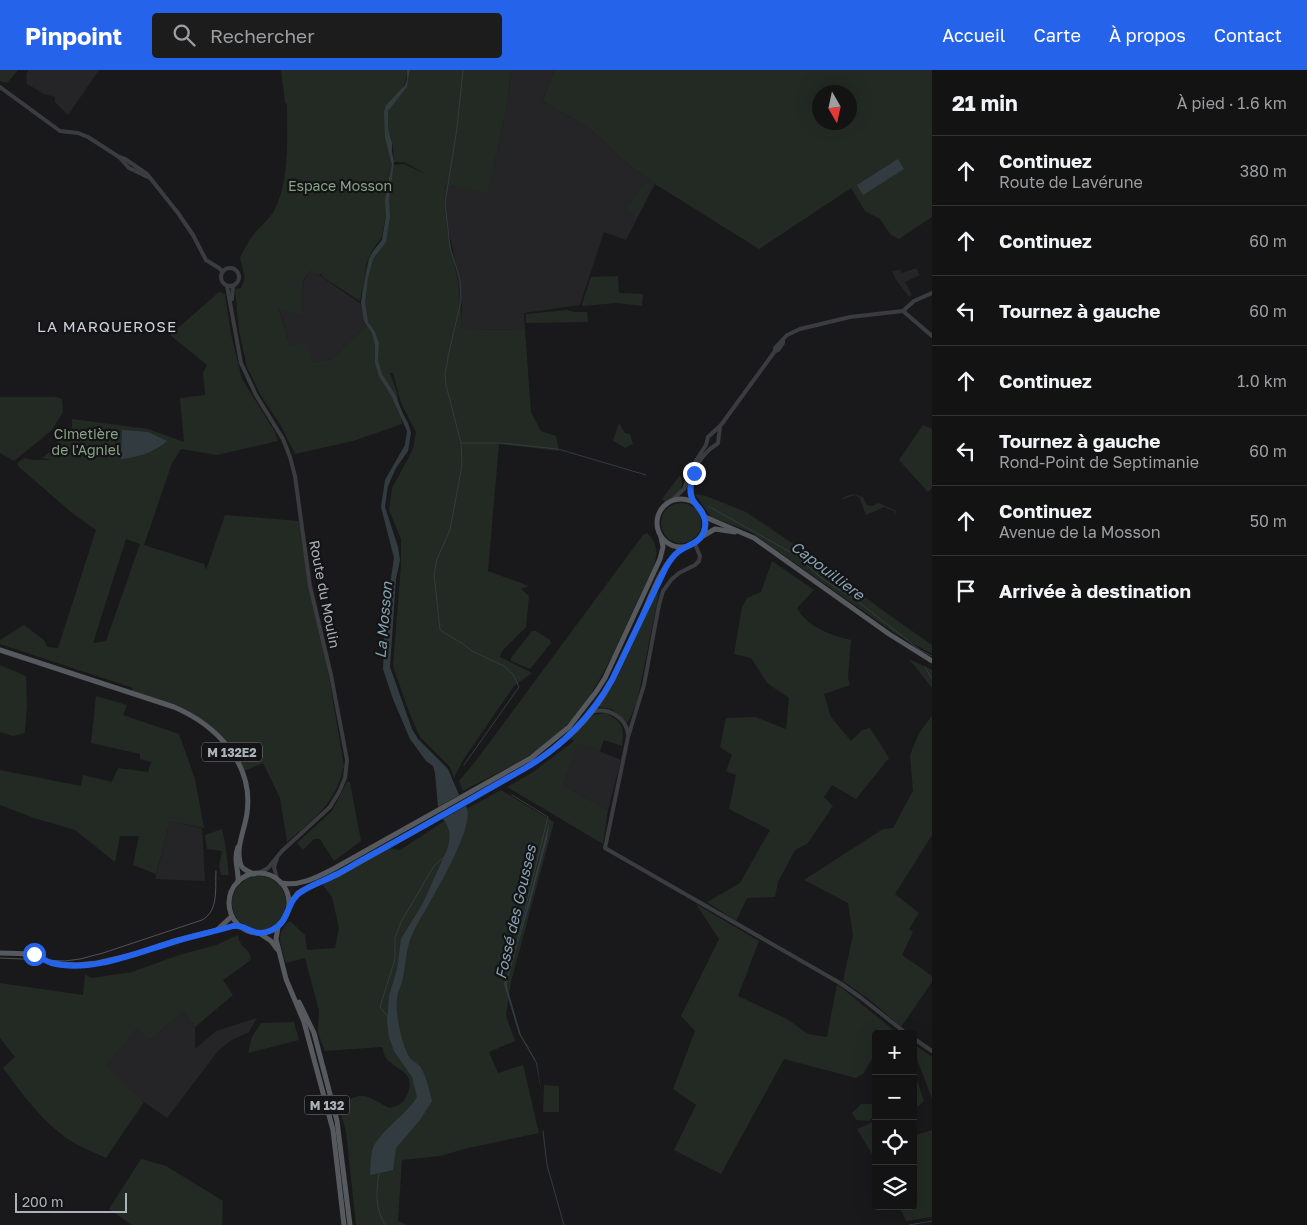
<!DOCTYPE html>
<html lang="fr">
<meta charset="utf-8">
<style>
body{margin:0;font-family:"Golos Text",sans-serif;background:#1c1c1d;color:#f1f3f6}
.controls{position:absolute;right:15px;bottom:15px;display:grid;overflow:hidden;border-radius:5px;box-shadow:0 5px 20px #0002}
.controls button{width:45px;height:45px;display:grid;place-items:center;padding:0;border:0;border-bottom:1px solid #323234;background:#131314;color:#f1f3f6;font:25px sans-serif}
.compass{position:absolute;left:812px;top:15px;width:45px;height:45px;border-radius:50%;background:#131314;box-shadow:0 5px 20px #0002;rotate:171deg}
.scale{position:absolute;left:15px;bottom:12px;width:112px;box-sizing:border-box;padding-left:5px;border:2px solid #acb2b9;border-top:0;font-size:14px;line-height:18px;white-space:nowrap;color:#acb2b9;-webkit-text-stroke:4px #141416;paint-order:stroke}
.stop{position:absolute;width:15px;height:15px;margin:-11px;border:4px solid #2563eb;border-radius:50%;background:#fff}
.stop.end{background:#2563eb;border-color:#fff;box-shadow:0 1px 5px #0008}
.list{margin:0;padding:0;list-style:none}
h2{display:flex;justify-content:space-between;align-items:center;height:65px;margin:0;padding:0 20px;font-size:21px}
h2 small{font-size:16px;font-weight:400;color:#9d9ea0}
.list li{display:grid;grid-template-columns:32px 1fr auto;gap:15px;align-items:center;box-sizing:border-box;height:70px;padding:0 20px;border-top:1px solid #323234}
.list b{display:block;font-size:19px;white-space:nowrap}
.list p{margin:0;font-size:16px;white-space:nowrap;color:#9d9ea0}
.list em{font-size:16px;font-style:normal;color:#9d9ea0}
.icon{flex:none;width:28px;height:28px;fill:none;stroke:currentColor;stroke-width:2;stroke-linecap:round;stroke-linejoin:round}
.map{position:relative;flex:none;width:932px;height:1155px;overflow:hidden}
header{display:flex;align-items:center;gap:30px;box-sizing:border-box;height:70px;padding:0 25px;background:#2563eb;color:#fff}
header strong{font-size:24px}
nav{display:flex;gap:28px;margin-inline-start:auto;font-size:18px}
.search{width:350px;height:45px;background:#1c1c1d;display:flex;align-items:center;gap:12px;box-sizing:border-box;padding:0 18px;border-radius:5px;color:#9d9ea0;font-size:19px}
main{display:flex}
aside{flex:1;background:#131314}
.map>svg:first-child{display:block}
</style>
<header>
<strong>Pinpoint</strong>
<div class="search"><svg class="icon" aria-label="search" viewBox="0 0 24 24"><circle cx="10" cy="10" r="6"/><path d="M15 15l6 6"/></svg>Rechercher</div>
<nav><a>Accueil</a><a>Carte</a><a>À propos</a><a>Contact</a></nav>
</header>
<main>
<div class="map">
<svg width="932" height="1155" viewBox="0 0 932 1155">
<rect width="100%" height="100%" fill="#19191b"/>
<g fill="#252528">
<polygon points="28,0 99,0 68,45 55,32 55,27 44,24 27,14 26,6"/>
<polygon points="511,0 554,0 543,31 589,58 631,97 655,114 626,170 604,162 580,235 524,243 525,260 461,259 462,236 453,179 445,148 445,115 488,122 507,35"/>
<polygon points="916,198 920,205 905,212 912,225 909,227 896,210 892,201 900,200 902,203"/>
<polygon points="313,201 361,234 364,252 366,256 332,289 313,293 290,276 279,239 302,245 301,217 308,203"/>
<polygon points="577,672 621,690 608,740 563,715"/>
<polygon points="170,751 202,758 205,811 155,809"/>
<polygon points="184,942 195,957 195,979 216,961 257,948 249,962 230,971 218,981 167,1048 144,1032 104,996 137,959 149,970"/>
</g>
<g fill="#232a23" fill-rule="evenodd">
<polygon points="0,0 18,0 7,13 0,11"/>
<path d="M281 0H407C407 19 397 22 386 35L385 68 392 93 394 95 403 94 426 104 404 92H394C393 86 394 79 392 73 390 61 383 49 390 37 399 22 409 21 410 0H511L507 35 488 123 445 115C445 126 444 139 446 150 452 187 463 221 461 259L525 260 531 342 541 361 556 366 559 381 499 374 488 501 529 516 521 519 529 526 526 557 502 581 500 587 532 603 514 616 463 690 454 708 450 697 420 667 409 642 393 596 401 494V469L389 440 392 418 413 379 416 362 401 333 393 303H390L397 322 402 354 353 371 295 384 281 356 260 324 247 297 239 261 235 219 241 218 245 208 240 188C243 181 247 174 251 168 258 158 268 151 274 141 290 110 287 68 287 34L285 32ZM386 143C386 146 383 169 382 171 380 176 373 180 370 186 363 203 357 240 366 256L332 289 313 293 306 271 290 276 279 240 302 245C303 230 297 209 312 201L319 205 323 204 321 206 360 231 366 194 373 179 382 167Z"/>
<path d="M554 0H932V147L899 169 891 165 880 149 865 141 851 118 759 179 655 114 631 97 589 58 543 31ZM819 22H849V52H819Z"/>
<polygon points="645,112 652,117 637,147 627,137"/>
<polygon points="618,206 619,223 643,224 642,236 616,233 583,236 582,234 591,207"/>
<path d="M219 222 225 224 231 264 242 309 275 362 278 371 217 385 181 379 172 393 144 475 204 494 206 500 225 445 299 451 322 566 344 696C335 734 316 747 287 772L280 728 263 693 247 700H242L231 681 194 647 131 622 133 618 0 574V570L24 555 44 570 47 577 58 578 96 460 72 443 19 397 17 393 24 388 33 390H52L42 388 57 376V369H63L72 357V349L148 359 184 372 180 328 205 325 203 303 207 295 170 265ZM126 469 140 474 106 571 93 573Z"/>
<polygon points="567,240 575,242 587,242 588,252 526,253 526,244"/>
<polygon points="0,327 56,327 62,329 63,342 52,360 14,391 0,383"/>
<polygon points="619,353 625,363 630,364 633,374 625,378 613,371"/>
<polygon points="923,355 932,359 932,418 928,422 899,390"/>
<path d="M680 405C687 419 676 426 665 432L662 429Z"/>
<polygon points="695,424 706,426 746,442 801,479 885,542 932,575 932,584 896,564 749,461 711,447"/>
<polygon points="853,424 863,427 867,435 873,436 878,433 895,440 897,445 894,441 884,437 866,445 859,427 854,425 842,430 844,427"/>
<circle cx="681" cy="453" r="20"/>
<path d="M647 463C653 470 658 476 656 487 654 499 642 520 637 532 616 577 597 627 560 662 534 687 495 704 463 721L459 711 475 692 643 465Z"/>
<path d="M772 491 814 520 797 538C807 557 830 565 851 570L848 608 850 615 824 624 831 647 851 671 862 660 870 658 889 688 856 729 832 715 824 727 833 736 807 774 795 780 778 812 775 827 747 828 736 851 707 832 740 813 770 760 729 739 736 705 726 701 732 685 720 677 726 648 755 647 786 659 789 628 767 613 751 588 734 584 742 537 747 528 761 522Z"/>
<polygon points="656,521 659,523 637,632 628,653 612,639 598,637 618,602"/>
<polygon points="532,561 536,561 550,570 551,573 530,599 511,591 511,588"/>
<polygon points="909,589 932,600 932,618"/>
<polygon points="0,595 26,606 27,635 25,663 13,666 0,662"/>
<polygon points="96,626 127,635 123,645 179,664 195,709 204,758 170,751 156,804 133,795 139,766 120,766 115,792 75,760 34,748 0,735 0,700 81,716 83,705 112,712 118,698 148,702 151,692 140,689 140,684 91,673"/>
<path d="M606 643C624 654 624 655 622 676L604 670 600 681 577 673 563 715 608 740 603 774 507 717 533 702 574 671 570 667 593 645Z"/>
<polygon points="932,646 932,765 895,824 919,843 909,859 913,862 902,885 932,906 932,912 901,957 869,929 843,911 853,865 848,833 804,810 883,759 893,758 913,721 910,685 919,663"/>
<polygon points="347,712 350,712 361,771 334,791 320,769 314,769 303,780 297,773 332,741"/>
<path d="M501 720 554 752 511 912 506 946 515 971 489 982 498 1003 523 995 539 1063 468 1078 440 1086 402 1090 398 1151 407 1155H356L346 1062 339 1037C362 1019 366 1025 389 1038 398 1036 403 1034 407 1025 418 1001 394 1000 386 988 384 985 383 980 382 977L325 981 318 963 319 941 305 888 286 893C281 876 274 864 290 851L305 865 307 880 335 878 339 858 332 827 322 814 389 778 400 780 443 752Z"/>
<path d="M222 759C226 775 227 789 229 805H221L219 796 222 781 207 779 205 765Z"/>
<circle cx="259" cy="833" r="27"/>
<polygon points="696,834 759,871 738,926 787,949 808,964 827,967 837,914 897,963 876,964 876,982 863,1004 856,1008 784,989 721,1104 674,1080 696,1035 673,1019 695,961 681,946 719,869"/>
<path d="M238 865C240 880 249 876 251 889L247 893 223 910 233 925 195 957 184 942 149 970 137 959 105 996 144 1032 106 1088C93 1082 77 1076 65 1067 40 1049 21 1022 3 998L15 987 0 968V913L83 925 85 904 91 908 132 902 179 885 216 875Z"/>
<polygon points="294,952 299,970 248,983 252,967 261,953"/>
<polygon points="913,974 932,987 932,1029 913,978"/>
<polygon points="913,999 924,1031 913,1041"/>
<polygon points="544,1015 559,1016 559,1042 543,1042"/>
<polygon points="861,1034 875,1034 876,1044 869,1051 856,1050 852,1043"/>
<polygon points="876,1051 876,1091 857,1059"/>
<polygon points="932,1060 932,1147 906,1151 899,1136 913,1136 913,1066"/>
<polygon points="141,1089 166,1096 223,1131 222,1155 132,1155 109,1139"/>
</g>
<g fill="#323c40">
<polygon points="407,0 410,0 407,17 388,41 388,58 392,73 392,82 394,92 389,131 390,147 386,172 373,189 368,208 365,232 368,252 375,262 379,273 378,290 382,304 395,324 403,344 408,353 411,363 408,381 396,398 388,416 385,437 398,477 400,490 396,509 390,597 412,659 418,669 448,699 459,725 438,737 435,703 433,696 426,691 410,669 393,629 383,599 385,548 394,488 381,437 385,410 405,375 407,361 392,327 379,306 375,293 375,275 372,263 364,251 361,232 369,189 374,180 382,170 386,146 385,129 392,95 385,68 384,42 386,35 405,15 407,10"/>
<polygon points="898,89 904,99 863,125 857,115"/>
<path d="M122 360 148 362 167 371C153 383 139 387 121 389Z"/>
<path d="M466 736C478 757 424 840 413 863 406 876 406 893 403 907 402 915 397 922 397 929 395 943 402 977 410 988 414 992 419 994 421 998 427 1008 429 1020 432 1031L420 1050 396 1078 393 1100 370 1105C371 1097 370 1086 373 1078 380 1061 407 1044 417 1027L412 1007 394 981 389 967 387 952 389 926 397 899 401 869 423 833 447 780C451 768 451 759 443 749Z"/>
<polygon points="550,749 547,769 530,833 506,914 521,965 537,993 542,1027 542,1062 542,1026 536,993 519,964 504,914 516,879"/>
</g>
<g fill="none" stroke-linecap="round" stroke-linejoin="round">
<g stroke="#323c40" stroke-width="1">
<polyline points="463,0 457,58 445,133 450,177 460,210 461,231 449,282 445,305 446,315 461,373 462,395 450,460 437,489 434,504 440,560 463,574 472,581 504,596 513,604 519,617 464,695"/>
<polyline points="461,373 500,373 558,379 646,405"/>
<polyline points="708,436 794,484 824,510 856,530 920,580 932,586"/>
<polyline points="925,597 932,609"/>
<polyline points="512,725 548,747 515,880"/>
<polyline points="507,919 506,912 512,891"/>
<polyline points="388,947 380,937 395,889 395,868 401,852 434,796 446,785"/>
<polyline points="526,974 535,990"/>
<polyline points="543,1061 547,1095 564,1155"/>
<path d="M379 1103C376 1123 375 1137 385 1155"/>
<polyline points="909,1155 932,1151"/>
</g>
<g stroke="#3a3c3f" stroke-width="4">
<polyline points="0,17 60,61 78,63 88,67 119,87 129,98 150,108"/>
<polyline points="119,87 125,89 147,104 178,143 193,165 206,190 219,198 222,201"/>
<circle cx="230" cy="207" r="9"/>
<polyline points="227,216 241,293 256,325 283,369 290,387 295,406 310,516 331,605 347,690 345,708 339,722 330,737 282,781 268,798 259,803"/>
<polyline points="232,229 233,216"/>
<polyline points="903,241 932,266"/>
<polyline points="903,241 914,231 932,223"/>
<polyline points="775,281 778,280 783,273 783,270"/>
<polyline points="671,431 684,419 692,397 706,375 708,367 721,355 775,281 775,278 787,265 800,259 850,247 903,241"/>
<path d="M694 432C688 412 693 395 709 380 712 377 715 376 718 373L720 357"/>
<polyline points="695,474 700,486 699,491 695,495 679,503 671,510 663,521 659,535 644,615 628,667 605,778 840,913 860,927 907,964"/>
<path d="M592 642C608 637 626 647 628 664"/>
<polyline points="277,788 274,797 277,809"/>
<polyline points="913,968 932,981"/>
</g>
<g stroke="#56595e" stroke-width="5">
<circle cx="681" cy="453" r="24"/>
<polyline points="705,447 754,468 889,564 932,591"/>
<polyline points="703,466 715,459 735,462"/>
<path d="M0 580 174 637C216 655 254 693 247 743 245 759 236 776 240 792 241 799 247 801 254 804"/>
<circle cx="259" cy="833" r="30"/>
<path d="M238 812C239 800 233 790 238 777"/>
<path d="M281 813C300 817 319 806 335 798L531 688 569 657 596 622 605 608 660 489 663 477 661 467"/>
<path d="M290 834 298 823 303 820 337 805 522 700C555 681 585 656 605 623 618 600 629 575 640 551 650 529 663 488 685 477"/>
<polyline points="278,857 276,869 286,909 304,952 333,1060 344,1155"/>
<polyline points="218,859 232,846"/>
<polyline points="259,863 271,871 277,879"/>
<polyline points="0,883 34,884 47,891 56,894 77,895 97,893 136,884 174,871 233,856 240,856"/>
<polyline points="299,932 314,963 337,1051 350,1155"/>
</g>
<path stroke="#4f5256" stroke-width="1" d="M0 888 65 891 80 889 103 883 202 850C219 841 215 817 216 801"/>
</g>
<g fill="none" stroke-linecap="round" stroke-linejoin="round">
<path stroke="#2563eb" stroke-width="6" d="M34 884C40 887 45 891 52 893 90 903 136 883 173 872 192 866 213 862 233 856 247 854 253 869 272 860 290 852 286 831 301 822 311 815 324 811 335 805 344 801 353 795 362 790 416 761 469 730 522 700 561 678 590 648 612 610L666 497C669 492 673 486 678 482 686 475 697 475 703 464 709 451 703 443 695 433 688 425 690 412 694 403"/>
</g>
<g text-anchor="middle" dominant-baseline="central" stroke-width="4.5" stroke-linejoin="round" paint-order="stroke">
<g fill="#141416" stroke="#7e8388" stroke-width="1">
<rect x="202" y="672.5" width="60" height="19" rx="4"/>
<rect x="304.5" y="1025.5" width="45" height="19" rx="4"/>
</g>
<g font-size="12" font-weight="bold" fill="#acb2b9">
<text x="232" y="682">M 132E2</text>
<text x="327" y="1035">M 132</text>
</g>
<g font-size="14" fill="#87a385" stroke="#141416">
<text x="340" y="115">Espace Mosson</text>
<text x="86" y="363">Cimetière<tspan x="86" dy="16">de l'Agniel</tspan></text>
</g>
<g font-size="14" fill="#acb2b9" stroke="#141416">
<text transform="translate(325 524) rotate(79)">Route du Moulin</text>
</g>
<g font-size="15" letter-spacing="1" fill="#cdd0d6" stroke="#141416">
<text x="107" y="256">LA MARQUEROSE</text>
</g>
<g font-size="15" font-style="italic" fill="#86a3b1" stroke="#141416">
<text transform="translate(828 500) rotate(37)">Capouilliere</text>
<text transform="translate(383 550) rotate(-85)">La Mosson</text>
<text transform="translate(515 842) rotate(-77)">Fossé des Gousses</text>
</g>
</g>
</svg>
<div class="controls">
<button>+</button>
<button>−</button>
<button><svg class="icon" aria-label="locate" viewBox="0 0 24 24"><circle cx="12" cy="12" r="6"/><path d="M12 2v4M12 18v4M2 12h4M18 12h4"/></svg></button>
<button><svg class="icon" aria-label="layers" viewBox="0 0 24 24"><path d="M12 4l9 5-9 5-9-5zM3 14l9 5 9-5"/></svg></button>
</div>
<svg class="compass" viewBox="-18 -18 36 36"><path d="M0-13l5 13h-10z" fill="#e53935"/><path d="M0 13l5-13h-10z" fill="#9d9ea0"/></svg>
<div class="scale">200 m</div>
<div class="stop" style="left:34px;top:884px"></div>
<div class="stop end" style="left:694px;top:403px"></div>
</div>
<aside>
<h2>21 min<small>À pied · 1.6 km</small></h2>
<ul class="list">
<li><svg class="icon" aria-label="ahead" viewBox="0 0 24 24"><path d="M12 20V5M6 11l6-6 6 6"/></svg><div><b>Continuez</b><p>Route de Lavérune</p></div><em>380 m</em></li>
<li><svg class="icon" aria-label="ahead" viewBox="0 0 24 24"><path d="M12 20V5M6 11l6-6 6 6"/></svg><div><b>Continuez</b></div><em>60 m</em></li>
<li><svg class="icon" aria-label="left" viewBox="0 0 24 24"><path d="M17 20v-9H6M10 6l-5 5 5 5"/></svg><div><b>Tournez à gauche</b></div><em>60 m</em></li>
<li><svg class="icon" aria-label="ahead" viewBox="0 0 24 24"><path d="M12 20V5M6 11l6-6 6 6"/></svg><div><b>Continuez</b></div><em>1.0 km</em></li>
<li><svg class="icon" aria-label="left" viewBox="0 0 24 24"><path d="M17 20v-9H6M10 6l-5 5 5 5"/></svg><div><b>Tournez à gauche</b><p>Rond-Point de Septimanie</p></div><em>60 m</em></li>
<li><svg class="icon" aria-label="ahead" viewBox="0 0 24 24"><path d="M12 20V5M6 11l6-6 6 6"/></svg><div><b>Continuez</b><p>Avenue de la Mosson</p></div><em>50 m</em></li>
<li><svg class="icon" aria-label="arrive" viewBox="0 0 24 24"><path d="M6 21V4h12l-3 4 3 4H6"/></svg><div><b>Arrivée à destination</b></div></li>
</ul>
</aside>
</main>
